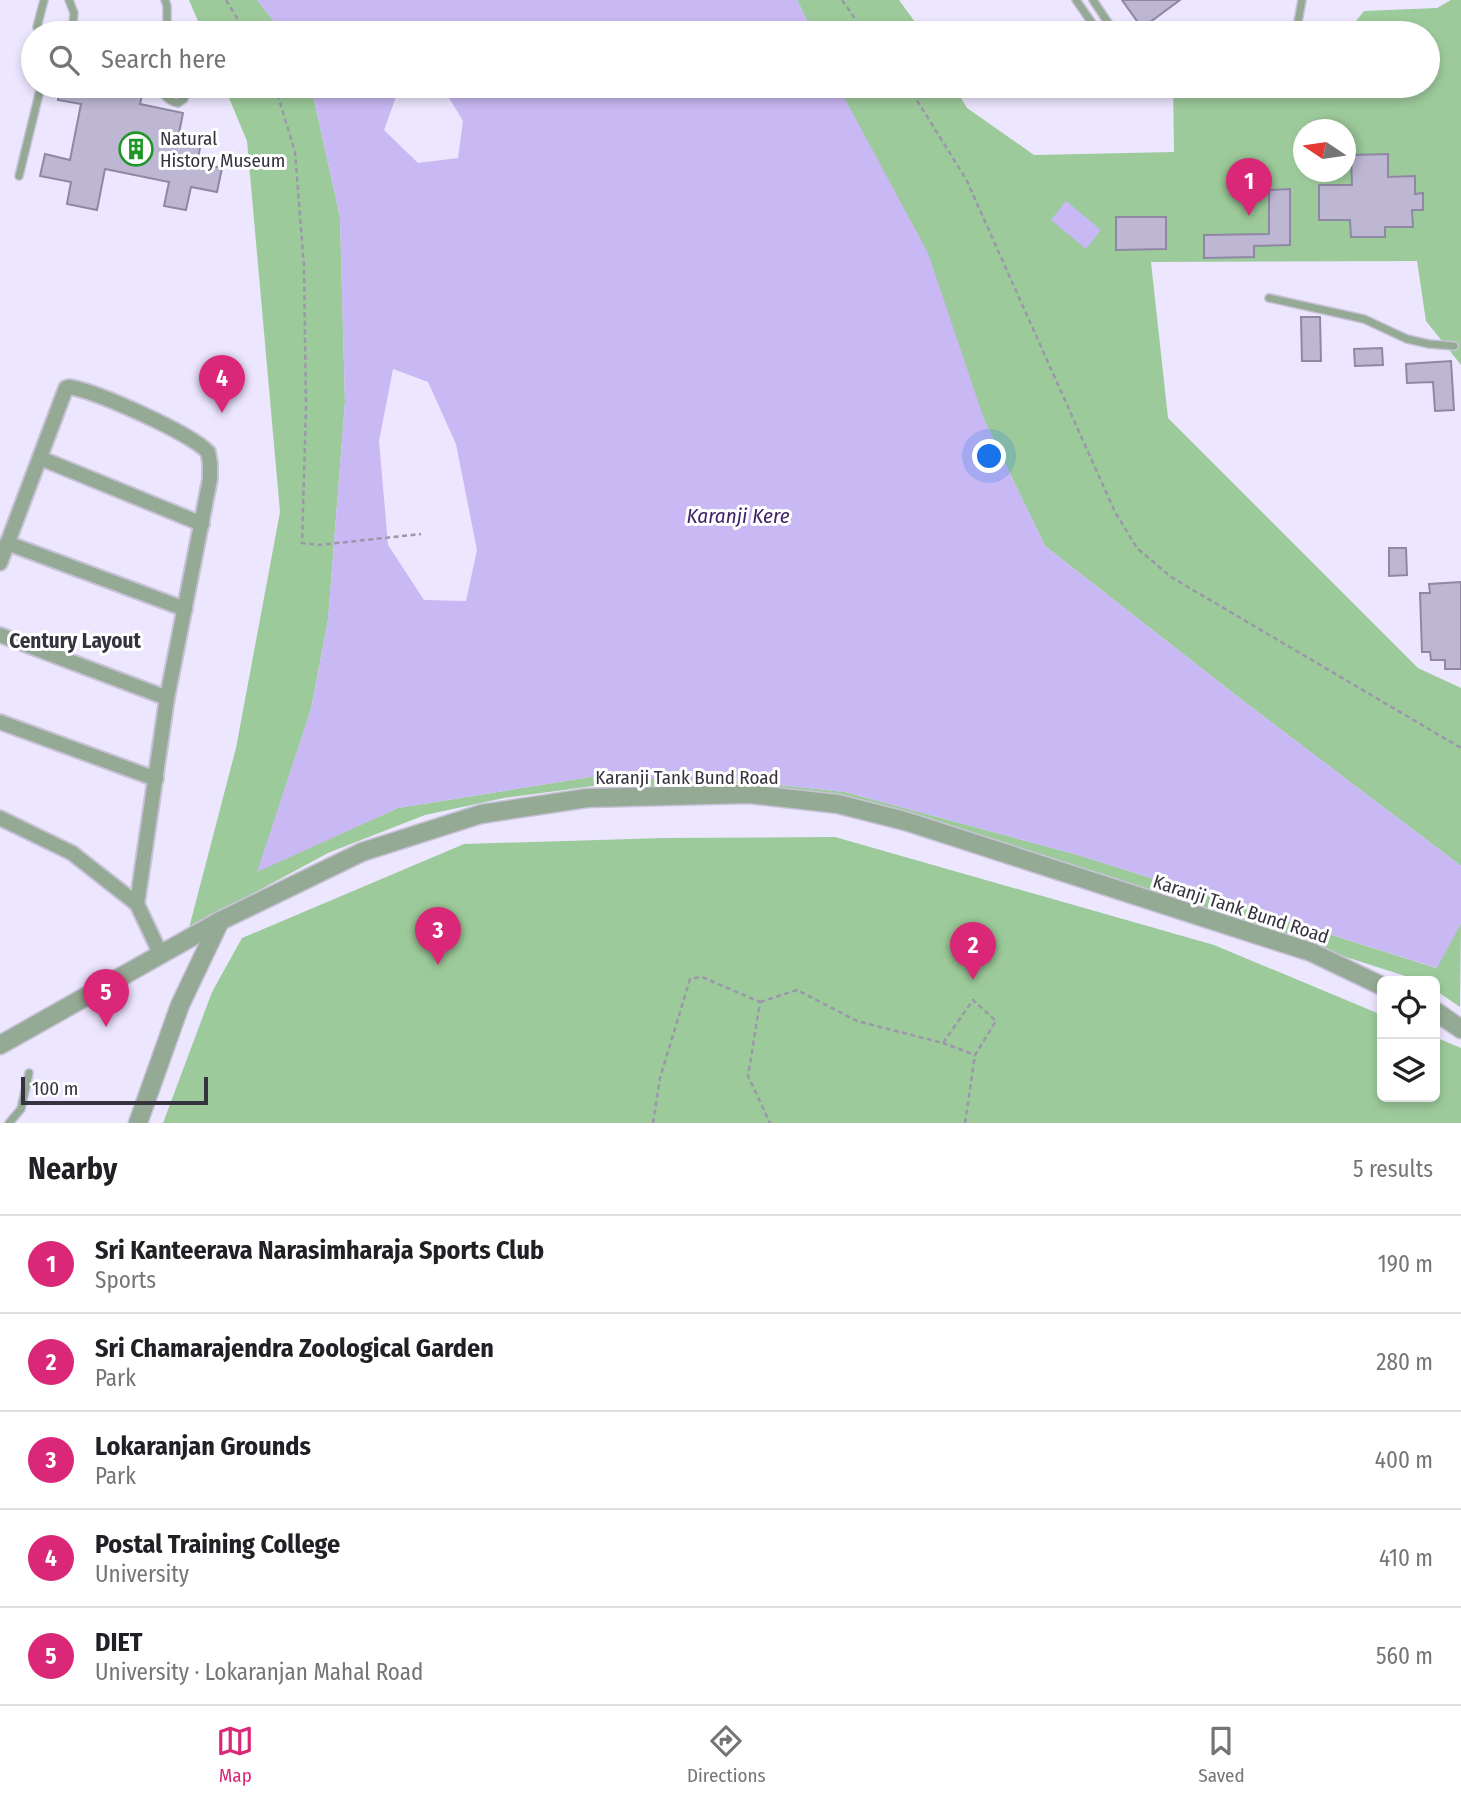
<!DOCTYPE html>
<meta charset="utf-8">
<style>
body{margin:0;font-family:"Fira Sans Condensed",sans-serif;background:#f6f6f6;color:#202124}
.controls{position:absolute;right:21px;bottom:21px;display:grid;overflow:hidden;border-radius:10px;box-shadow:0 4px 10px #0003}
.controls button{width:63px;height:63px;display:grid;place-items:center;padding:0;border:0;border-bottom:2px solid #e0e0e0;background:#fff;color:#202124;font:35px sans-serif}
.compass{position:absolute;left:1293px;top:119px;width:63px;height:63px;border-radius:50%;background:#fff;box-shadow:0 4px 10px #0003;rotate:283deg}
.scale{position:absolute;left:21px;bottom:18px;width:187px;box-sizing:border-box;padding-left:7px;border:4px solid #36333e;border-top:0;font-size:19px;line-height:24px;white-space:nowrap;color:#36333e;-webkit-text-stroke:5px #fff;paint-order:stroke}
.you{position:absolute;left:990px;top:457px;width:24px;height:24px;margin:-18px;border:5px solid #fff;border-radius:50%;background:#1a73e8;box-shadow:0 0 0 10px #1a73e833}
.badge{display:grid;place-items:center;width:46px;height:46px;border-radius:50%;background:#db2777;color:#fff;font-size:23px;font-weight:700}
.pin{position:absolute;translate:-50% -58px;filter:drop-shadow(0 2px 4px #0008)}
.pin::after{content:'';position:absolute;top:37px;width:24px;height:21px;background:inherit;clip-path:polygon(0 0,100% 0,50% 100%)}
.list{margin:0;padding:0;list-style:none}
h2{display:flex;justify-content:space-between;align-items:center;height:91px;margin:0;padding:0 28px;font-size:30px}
h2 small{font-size:23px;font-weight:400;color:#757577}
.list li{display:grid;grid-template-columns:46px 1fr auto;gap:21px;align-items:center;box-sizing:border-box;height:98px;padding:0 28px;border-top:2px solid #e0e0e0}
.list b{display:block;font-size:26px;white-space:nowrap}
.list p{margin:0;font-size:23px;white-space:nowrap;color:#757577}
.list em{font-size:23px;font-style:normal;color:#757577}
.icon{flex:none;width:38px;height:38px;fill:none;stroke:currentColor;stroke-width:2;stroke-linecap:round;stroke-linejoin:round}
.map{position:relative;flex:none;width:1461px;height:1123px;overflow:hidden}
.search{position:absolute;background:#fff;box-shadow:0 4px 10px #0003;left:21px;right:21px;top:21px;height:77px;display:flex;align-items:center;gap:18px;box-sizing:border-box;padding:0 24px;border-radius:38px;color:#757577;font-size:26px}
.sheet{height:581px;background:#fff}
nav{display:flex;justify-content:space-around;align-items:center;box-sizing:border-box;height:98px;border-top:2px solid #e0e0e0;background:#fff;font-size:19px;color:#757577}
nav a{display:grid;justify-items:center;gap:4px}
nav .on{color:#db2777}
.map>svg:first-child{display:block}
</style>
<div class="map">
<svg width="1461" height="1123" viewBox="0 0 1461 1123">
<rect width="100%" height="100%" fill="#ece6ff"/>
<g fill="#9dca9b" fill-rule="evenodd">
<polygon points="189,0 257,0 283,33 203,33"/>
<polygon points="797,0 899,0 923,33 813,33"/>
<path d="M1451 0H1461V365L1426 321 1417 261 1151 262 1168 418 1418 668 1461 688V866L1242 700 1045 546 985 422 838 86H954L967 108 1034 155 1174 152 1173 86H1428V33H1346L1364 11 1437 8ZM1304 130H1346V172H1304Z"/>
<polygon points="224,86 311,86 340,217 345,402 328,620 311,709 258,871 398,808 590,777 749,782 845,792 1078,855 1436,968 1461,923 1460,1007 1435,990 1435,981 1421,981 848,798 749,790 608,784 504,798 425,815 328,853 189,928 236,748 280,512 247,141"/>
<polygon points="835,837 1214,945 1382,1015 1382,1097 1435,1097 1435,1037 1461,1048 1461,1123 163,1123 212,992 242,938 464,844 664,838"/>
</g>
<g fill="#c8b8f3" fill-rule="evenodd">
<polygon points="257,0 797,0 813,33 283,33"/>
<path d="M311 86H400L384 130 418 163 458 158 463 121 442 86H838L928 253 985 422 1045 546 1242 700 1461 866V923L1437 968 1078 855 845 792 749 782 590 777 398 808 257 872 311 709 328 620 345 402 340 217ZM393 369 428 382 456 444 477 550 466 601 424 600 388 545 379 441Z"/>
<polygon points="1066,201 1101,230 1086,249 1051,220"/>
</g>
<g fill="#beb7d4" stroke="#8f88a3" stroke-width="2">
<polygon points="1122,0 1180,0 1142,28"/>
<polygon points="60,86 91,86 90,88 111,92 112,86 144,86 140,104 183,113 178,138 201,143 197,163 222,168 217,192 191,187 186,210 164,206 169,182 105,169 97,210 67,204 71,182 40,176 45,154 70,160 81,104 58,100"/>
<polygon points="1388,154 1388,177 1415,176 1415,194 1423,193 1423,210 1412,210 1413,227 1385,227 1385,237 1351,237 1350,220 1319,220 1319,185 1352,185 1351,155"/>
<polygon points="1290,189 1290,245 1254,246 1254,257 1204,258 1204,235 1269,234 1269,190"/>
<polygon points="1116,217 1166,217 1166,249 1116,250"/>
<polygon points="1301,317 1320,317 1321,361 1302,361"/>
<polygon points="1382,348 1383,365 1355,366 1354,349"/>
<polygon points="1451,361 1454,410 1435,411 1433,382 1407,383 1406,364"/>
<polygon points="1389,548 1406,548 1407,575 1389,576"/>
<polygon points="1461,582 1461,669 1445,669 1445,660 1431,660 1430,652 1422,652 1420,593 1430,593 1429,584"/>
</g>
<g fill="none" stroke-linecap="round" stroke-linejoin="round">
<defs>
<g id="service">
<polyline points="69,0 74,13 72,33"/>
<polyline points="165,0 167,6 167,33"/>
<polyline points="1076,0 1099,33"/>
<polyline points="1093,0 1115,33"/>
<polyline points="39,33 37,27 44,0"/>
<polyline points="1296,33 1302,0"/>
<path d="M161 86C163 96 168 101 178 103L184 99 187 86"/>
<polyline points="1136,86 1144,90 1150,86"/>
<polyline points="19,176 41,86"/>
<polyline points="1269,298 1364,319 1407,339 1429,344 1454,346"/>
<polyline points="9,1123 21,1109 29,1073"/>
</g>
<g id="minor">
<polyline points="40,458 202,524"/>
<polyline points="7,543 185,609"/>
<path d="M0 563 66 388 69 387C96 391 190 433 208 452L210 463V479L167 698 137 904"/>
<polyline points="0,635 167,698"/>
<polyline points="0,722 156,779"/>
<polyline points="0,818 72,853 137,904 161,955"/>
</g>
<g id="tertiary">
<polyline points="1435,1011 1461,1029"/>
<polyline points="0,1045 220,921 362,852 481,814 587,798 749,794 838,804 905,821 1289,945 1311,952 1382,986"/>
<polyline points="138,1123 180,1005 220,921"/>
</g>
</defs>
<use href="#service" stroke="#c8c2d8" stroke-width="10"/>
<use href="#minor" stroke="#c8c2d8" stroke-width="18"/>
<use href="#tertiary" stroke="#c8c2d8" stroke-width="21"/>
<g stroke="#9c97aa" stroke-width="2.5" stroke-dasharray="5 3.5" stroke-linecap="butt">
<polyline points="226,0 246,33"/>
<polyline points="842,0 865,33"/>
<polyline points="275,86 295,152 304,267 306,408 302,543 319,545 421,534"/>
<polyline points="908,86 966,179 1115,512 1137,548 1171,577 1461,748"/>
<polyline points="760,1002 797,990 857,1021 943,1043 973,1000 996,1021 975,1055 943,1043"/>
<polyline points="653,1123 660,1078 690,979 702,977 760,1002 748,1076 770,1123"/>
<polyline points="965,1123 975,1055"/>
</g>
<use href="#service" stroke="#95aa94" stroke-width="7"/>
<use href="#minor" stroke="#95aa94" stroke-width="14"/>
<use href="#tertiary" stroke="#95aa94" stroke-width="18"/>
</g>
<defs>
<symbol id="building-ring" viewBox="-11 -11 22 22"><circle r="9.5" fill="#fff" stroke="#1e9728" stroke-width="1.5"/><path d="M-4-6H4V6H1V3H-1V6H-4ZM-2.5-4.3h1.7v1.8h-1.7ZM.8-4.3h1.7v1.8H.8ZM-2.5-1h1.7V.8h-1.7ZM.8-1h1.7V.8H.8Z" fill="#1e9728"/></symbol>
</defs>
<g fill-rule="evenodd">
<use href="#building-ring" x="117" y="130" width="38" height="38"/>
</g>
<g text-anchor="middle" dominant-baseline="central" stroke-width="6" stroke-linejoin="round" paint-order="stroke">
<g font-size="19" fill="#36333e" stroke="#fff" text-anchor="start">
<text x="160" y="138">Natural<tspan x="160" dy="22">History Museum</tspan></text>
</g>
<g font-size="19" fill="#36333e" stroke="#fff">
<text x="687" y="777">Karanji Tank Bund Road</text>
<text transform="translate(1241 909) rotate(18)">Karanji Tank Bund Road</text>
</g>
<g font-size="21" font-style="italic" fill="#3e2468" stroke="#fff">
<text x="738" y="516">Karanji Kere</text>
</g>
<g font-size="21" font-weight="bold" fill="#36333e" stroke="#fff">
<text x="75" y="641">Century Layout</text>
</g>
</g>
</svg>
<div class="controls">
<button><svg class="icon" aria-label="locate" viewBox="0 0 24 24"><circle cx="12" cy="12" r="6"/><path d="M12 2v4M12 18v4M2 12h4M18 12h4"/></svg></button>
<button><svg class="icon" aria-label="layers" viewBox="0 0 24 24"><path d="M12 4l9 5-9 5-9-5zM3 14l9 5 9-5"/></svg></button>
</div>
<svg class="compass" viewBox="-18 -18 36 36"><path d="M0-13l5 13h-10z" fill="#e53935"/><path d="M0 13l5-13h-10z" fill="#757577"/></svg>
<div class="scale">100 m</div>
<div class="you"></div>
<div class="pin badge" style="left:1249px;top:216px">1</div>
<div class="pin badge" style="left:973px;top:980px">2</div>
<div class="pin badge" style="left:438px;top:965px">3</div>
<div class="pin badge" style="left:222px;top:413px">4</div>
<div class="pin badge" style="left:106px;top:1027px">5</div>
<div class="search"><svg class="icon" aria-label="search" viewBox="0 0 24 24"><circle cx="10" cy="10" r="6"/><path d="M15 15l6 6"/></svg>Search here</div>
</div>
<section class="sheet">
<h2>Nearby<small>5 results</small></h2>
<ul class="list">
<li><span class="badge">1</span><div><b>Sri Kanteerava Narasimharaja Sports Club</b><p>Sports</p></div><em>190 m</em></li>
<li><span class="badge">2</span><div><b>Sri Chamarajendra Zoological Garden</b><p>Park</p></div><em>280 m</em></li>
<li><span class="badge">3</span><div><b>Lokaranjan Grounds</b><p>Park</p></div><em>400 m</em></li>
<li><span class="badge">4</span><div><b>Postal Training College</b><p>University</p></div><em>410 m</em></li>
<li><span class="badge">5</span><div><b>DIET</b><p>University · Lokaranjan Mahal Road</p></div><em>560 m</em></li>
</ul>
</section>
<nav>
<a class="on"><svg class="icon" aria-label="map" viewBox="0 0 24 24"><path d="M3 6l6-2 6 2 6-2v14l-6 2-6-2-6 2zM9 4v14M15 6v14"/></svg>Map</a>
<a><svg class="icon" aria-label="directions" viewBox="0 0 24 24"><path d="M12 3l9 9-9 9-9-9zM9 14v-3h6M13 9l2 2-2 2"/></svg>Directions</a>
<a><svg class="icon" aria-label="saved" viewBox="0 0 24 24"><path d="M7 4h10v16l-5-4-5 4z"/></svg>Saved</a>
</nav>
